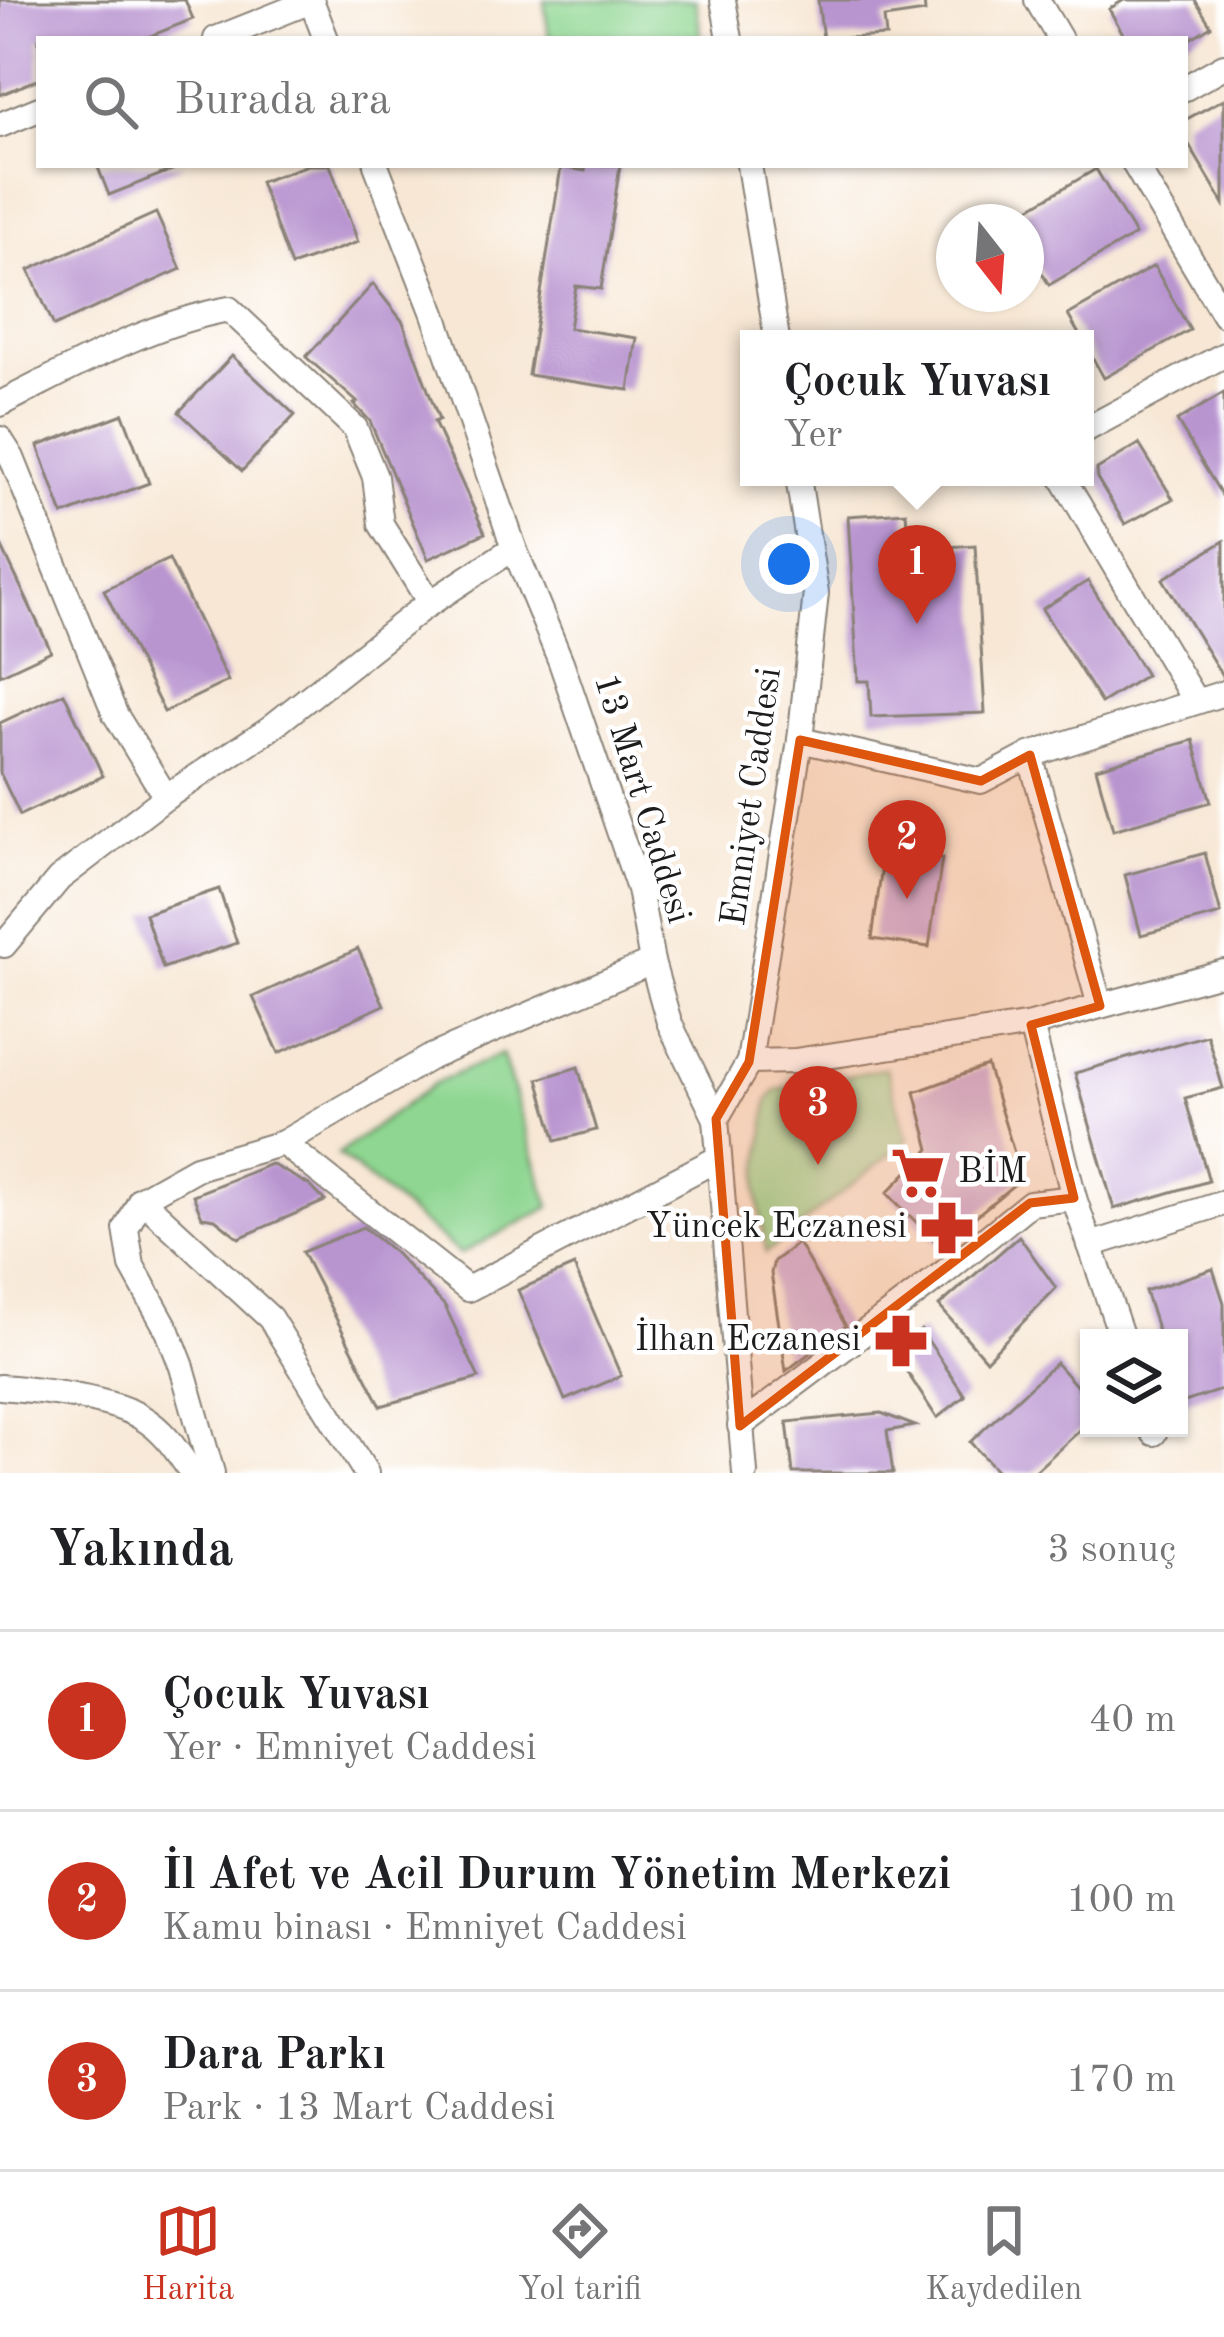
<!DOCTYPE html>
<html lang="tr">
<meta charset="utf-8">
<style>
body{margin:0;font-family:"Old Standard TT",serif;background:#f6f6f6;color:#202124}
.controls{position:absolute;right:36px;bottom:36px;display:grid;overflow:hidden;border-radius:0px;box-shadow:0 3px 9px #0004}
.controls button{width:108px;height:108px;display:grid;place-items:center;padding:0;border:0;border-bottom:3px solid #e0e0e0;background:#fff;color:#202124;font:60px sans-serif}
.compass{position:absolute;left:936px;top:204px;width:108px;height:108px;border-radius:50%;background:#fff;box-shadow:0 3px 9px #0004;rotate:163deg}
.you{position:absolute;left:789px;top:564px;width:42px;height:42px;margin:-30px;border:9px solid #fff;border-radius:50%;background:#1a73e8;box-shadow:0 0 0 18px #1a73e833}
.badge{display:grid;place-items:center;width:78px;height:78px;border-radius:50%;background:#c8321e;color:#fff;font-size:39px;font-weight:700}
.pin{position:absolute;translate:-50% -99px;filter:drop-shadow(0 3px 6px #0008)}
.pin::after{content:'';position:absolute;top:63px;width:42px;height:36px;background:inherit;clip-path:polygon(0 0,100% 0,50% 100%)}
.popup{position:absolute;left:740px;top:330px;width:354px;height:156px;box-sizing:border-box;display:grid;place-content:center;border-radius:0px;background:#fff;filter:drop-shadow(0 3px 9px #0005);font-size:39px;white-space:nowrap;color:#757577}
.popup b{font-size:45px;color:#202124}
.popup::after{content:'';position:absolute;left:50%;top:100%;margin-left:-24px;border:24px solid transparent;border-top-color:#fff}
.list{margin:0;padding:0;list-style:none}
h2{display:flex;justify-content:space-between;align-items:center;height:156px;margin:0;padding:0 48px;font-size:51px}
h2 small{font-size:39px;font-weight:400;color:#757577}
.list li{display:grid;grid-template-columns:78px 1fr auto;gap:36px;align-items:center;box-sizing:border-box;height:180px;padding:0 48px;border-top:3px solid #e0e0e0}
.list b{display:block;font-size:45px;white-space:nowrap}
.list p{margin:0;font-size:39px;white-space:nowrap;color:#757577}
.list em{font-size:39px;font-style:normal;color:#757577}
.icon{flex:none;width:66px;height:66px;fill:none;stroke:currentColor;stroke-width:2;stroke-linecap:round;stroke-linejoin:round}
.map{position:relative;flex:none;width:1224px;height:1473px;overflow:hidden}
.search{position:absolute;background:#fff;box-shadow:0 3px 9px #0004;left:36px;right:36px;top:36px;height:132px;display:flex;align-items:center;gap:30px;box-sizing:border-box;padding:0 42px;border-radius:0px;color:#757577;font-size:45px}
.sheet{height:696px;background:#fff}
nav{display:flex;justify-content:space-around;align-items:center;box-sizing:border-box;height:168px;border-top:3px solid #e0e0e0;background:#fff;font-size:33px;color:#757577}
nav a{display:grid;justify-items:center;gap:6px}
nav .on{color:#c8321e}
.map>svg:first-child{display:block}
</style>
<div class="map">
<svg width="1224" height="1473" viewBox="0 0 1224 1473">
<rect width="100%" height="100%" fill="#fff"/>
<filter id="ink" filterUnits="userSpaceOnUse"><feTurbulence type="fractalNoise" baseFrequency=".00833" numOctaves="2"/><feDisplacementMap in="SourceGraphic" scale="24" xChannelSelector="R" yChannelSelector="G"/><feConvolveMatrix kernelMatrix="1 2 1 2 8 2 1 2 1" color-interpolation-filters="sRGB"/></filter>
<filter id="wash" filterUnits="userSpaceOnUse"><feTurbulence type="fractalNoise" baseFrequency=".004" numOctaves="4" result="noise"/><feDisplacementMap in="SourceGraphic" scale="48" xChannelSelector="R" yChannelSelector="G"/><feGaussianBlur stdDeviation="2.7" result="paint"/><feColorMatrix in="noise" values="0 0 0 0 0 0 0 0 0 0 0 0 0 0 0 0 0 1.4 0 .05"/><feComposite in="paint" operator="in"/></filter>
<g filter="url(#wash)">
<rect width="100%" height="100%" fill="#f7e7d4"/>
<g fill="#8ed691" stroke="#557956" stroke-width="3">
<polygon points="544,0 696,0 701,38 549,39"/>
<polygon points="502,1054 550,1207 460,1254 338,1154 435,1083"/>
<polygon points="886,1068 908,1140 766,1253 757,1191 768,1100 777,1090"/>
</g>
<g id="blocks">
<g fill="#b995d0">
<polygon points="0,0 185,0 193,19 143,39 39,39 39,79 0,95"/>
<polygon points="818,0 924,0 925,12 884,18 886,36 823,39"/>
<polygon points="1124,0 1195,0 1211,26 1190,39 1126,39 1109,9"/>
<polygon points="1224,99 1224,204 1185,138 1185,120"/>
<polygon points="97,165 182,165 182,166 109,195"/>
<polygon points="308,165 330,165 358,242 291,266 260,182"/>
<polygon points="586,165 620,165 601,289 576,286 569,328 637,338 629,390 528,375 561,167 585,171"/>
<polygon points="1096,169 1135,235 1049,285 1026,246 1026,210"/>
<polygon points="156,213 181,269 54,326 29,270"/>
<polygon points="1154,266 1190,330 1104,378 1068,315"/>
<polygon points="373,284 403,322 439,420 434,422 485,533 428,559 370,421 354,404 357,402 306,357"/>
<polygon points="232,356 295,415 242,471 179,412"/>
<polygon points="1224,393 1224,499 1177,421"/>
<polygon points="123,414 149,483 63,515 38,446"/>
<polygon points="1139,444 1173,499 1125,524 1097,478 1097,469"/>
<polygon points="906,512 910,568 948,565 947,547 975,545 985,713 871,717 869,681 858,681 848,516"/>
<polygon points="1224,541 1224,677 1223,677 1163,579"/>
<polygon points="0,543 51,651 0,675"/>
<polygon points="169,559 228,681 164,712 104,590"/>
<polygon points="1088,581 1146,675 1101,703 1042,609"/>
<polygon points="64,693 103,776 20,815 0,773 0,723"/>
<polygon points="1193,740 1211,802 1113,830 1096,768"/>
<polygon points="884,852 942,859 929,947 872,939"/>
<polygon points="1205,853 1221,914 1141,935 1125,875"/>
<polygon points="219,889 237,943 163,968 145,914"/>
<polygon points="358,949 384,1005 279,1053 253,997"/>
<polygon points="1207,1035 1223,1088 1185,1098 1209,1181 1114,1209 1075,1073"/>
<polygon points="987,1066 1022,1178 940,1246 887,1193 930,1149 915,1092"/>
<polygon points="578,1067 596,1130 556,1141 538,1079"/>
<polygon points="271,1164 309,1185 325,1201 239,1238 215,1219 202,1217 193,1195"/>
<polygon points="363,1227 394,1252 445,1306 479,1378 381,1406 302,1252"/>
<polygon points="1019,1236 1056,1288 986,1360 939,1306"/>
<polygon points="798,1243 846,1326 786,1371 771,1273 774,1261"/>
<polygon points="574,1266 621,1376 565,1400 518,1290"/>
<polygon points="1213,1269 1224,1303 1224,1389 1179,1404 1179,1338 1160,1338 1145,1291"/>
<polygon points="921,1330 965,1396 937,1418 896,1355"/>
<polygon points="1056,1363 1089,1400 1089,1422 1033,1473 999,1473 970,1442"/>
<polygon points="881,1413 915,1426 887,1431 893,1473 793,1473 787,1422"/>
</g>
</g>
</g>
<g filter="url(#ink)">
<use href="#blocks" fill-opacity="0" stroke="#8a8278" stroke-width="3"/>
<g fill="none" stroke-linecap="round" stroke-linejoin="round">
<defs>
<g id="minor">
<polyline points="311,0 326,39"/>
<polyline points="723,0 730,39"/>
<polyline points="1037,0 1060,39"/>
<polyline points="216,39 311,1"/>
<polyline points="1185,88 1224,66"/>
<polyline points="0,125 39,109"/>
<polyline points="376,165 434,314 514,548 561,662 639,889 652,962 669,1022 716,1119 745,1473"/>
<polyline points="749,165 777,339"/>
<polyline points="1135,165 1224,315"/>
<path d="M0 404C74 367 147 324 229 309L355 428 375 477 381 524 430 603"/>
<polyline points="1085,430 1224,355"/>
<polyline points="0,439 12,458 115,714 166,797"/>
<polyline points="1062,477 1194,699"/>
<polyline points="800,740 981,781 1030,755 1224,693"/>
<polyline points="1030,755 1100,1006"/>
<polyline points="4,945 59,879 166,797 269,729 421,609 514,548"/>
<polyline points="1031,1025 1074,1198 1122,1338"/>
<polyline points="749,1062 795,1061 1031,1025 1224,972"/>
<polyline points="716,1119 749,1062 800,740 816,593 798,477"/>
<polyline points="283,1143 468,1289 717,1159"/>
<polyline points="141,1199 270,1318 366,1473"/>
<polyline points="1090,1245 1224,1203"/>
<path d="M0 1387C38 1390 108 1398 141 1417 164 1430 177 1451 192 1473"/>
<polyline points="740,1426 945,1272 1030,1203 1074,1198"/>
<polyline points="1153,1428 1154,1433"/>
<polyline points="212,1473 182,1367 168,1331 132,1266 126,1229 141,1199 196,1168 283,1143 431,1057 652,962"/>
</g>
</defs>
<use href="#minor" stroke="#8a8278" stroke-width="28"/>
<use href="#minor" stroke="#fff" stroke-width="24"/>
</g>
</g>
<path fill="#de560d" fill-opacity="0.2" stroke="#de560d" stroke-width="9" stroke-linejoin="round" d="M800 740 981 781 1030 755 1100 1006 1031 1025 1074 1198 1030 1203 740 1426 716 1119 749 1062Z"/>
<defs>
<symbol id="supermarket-bare" viewBox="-9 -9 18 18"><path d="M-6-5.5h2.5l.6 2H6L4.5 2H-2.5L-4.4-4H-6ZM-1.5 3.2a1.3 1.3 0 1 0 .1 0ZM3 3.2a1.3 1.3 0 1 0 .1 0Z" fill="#c8321e" stroke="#fff" stroke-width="2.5" paint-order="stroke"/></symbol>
<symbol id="pharmacy-bare" viewBox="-9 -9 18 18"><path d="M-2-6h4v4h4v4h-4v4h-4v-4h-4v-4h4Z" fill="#c8321e" stroke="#fff" stroke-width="2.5" paint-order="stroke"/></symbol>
</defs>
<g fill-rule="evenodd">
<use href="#supermarket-bare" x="880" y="1135" width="76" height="76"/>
<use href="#pharmacy-bare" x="909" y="1190" width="76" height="76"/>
<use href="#pharmacy-bare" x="863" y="1303" width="76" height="76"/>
</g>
<g text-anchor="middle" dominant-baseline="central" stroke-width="9" stroke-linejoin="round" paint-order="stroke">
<g font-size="36" fill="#1c1c1c" stroke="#fff">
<text transform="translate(753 797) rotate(-82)">Emniyet Caddesi</text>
<text transform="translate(641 799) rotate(73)">13 Mart Caddesi</text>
</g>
<g font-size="36" fill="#1c1c1c" stroke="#fff" text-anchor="end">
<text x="958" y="1173" text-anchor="start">BİM</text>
<text x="907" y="1228">Yüncek Eczanesi</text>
<text x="861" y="1341">İlhan Eczanesi</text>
</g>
</g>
</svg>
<div class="controls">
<button><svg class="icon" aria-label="layers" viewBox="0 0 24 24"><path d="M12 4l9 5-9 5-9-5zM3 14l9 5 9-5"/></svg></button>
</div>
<svg class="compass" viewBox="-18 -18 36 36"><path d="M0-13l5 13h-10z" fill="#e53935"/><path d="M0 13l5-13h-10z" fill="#757577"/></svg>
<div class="you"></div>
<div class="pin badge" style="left:917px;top:624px">1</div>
<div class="popup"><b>Çocuk Yuvası</b>Yer</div>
<div class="pin badge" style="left:907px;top:899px">2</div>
<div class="pin badge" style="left:818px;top:1165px">3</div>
<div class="search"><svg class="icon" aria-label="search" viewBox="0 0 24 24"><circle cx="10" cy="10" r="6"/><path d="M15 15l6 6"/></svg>Burada ara</div>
</div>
<section class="sheet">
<h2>Yakında<small>3 sonuç</small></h2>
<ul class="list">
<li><span class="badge">1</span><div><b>Çocuk Yuvası</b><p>Yer · Emniyet Caddesi</p></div><em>40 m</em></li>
<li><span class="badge">2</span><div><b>İl Afet ve Acil Durum Yönetim Merkezi</b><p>Kamu binası · Emniyet Caddesi</p></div><em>100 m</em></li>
<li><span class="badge">3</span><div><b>Dara Parkı</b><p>Park · 13 Mart Caddesi</p></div><em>170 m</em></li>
</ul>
</section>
<nav>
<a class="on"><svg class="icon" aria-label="map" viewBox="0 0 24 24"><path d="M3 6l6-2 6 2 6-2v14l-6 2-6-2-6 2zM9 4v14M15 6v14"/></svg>Harita</a>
<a><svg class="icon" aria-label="directions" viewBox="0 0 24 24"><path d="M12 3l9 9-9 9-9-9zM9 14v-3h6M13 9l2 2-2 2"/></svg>Yol tarifi</a>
<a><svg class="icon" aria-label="saved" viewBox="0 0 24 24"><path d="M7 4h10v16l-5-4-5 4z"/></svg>Kaydedilen</a>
</nav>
